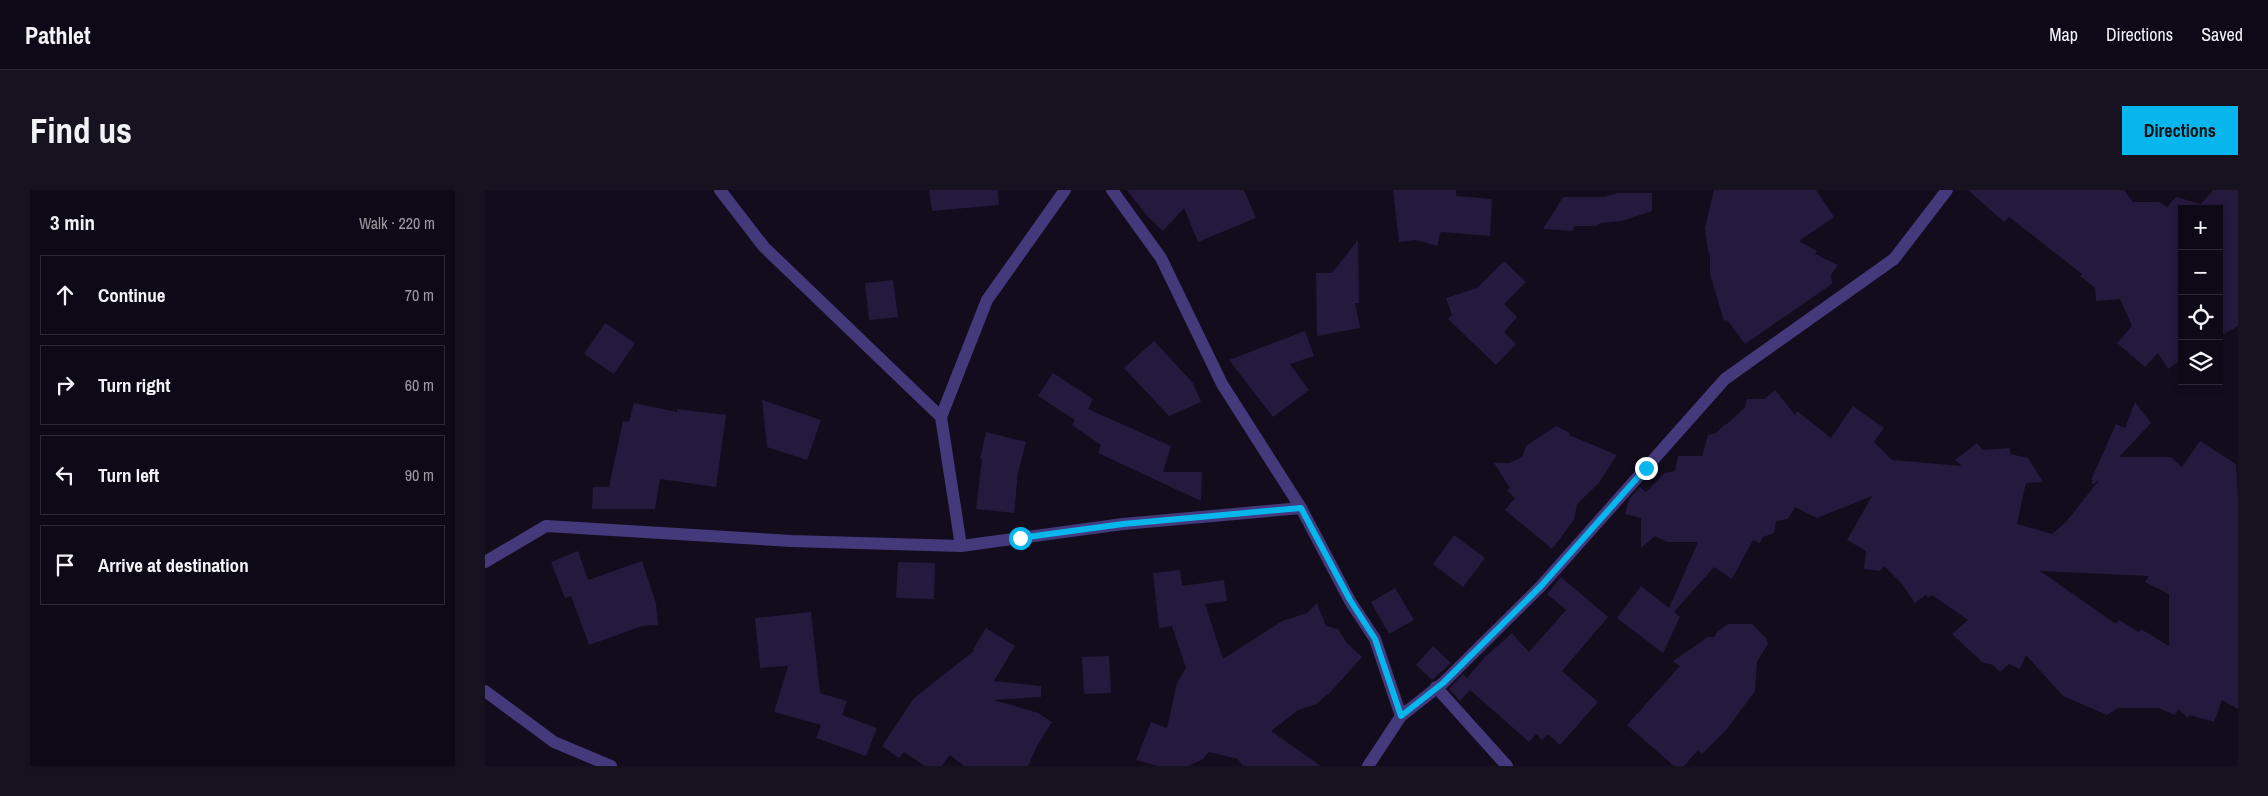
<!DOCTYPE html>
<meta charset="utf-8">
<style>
body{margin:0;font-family:"Archivo Narrow",sans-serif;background:#17121f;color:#f1f3f6}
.controls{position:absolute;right:15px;top:15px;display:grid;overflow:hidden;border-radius:0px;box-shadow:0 2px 8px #0003}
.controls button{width:45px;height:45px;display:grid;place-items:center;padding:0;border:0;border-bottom:1px solid #2e2a35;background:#0e0916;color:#f1f3f6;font:25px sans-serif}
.stop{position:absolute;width:15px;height:15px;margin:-11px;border:4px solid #07b6ed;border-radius:50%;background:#fff}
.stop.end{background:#07b6ed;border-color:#fff;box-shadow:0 1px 5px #0008}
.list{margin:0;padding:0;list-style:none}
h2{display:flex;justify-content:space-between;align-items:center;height:65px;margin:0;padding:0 20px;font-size:21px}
h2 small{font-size:16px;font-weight:400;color:#9b9aa1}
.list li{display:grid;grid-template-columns:32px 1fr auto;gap:15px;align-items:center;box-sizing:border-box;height:80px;margin:0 10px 10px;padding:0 10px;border:1px solid #2e2a35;border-radius:0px}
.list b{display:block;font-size:19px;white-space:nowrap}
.list em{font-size:16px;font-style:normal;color:#9b9aa1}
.icon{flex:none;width:28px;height:28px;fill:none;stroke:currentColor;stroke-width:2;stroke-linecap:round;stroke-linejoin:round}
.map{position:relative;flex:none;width:1753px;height:576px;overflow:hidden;border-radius:0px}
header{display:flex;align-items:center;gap:30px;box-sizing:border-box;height:70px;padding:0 25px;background:#0e0916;border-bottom:1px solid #2e2a35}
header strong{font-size:24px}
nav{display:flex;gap:28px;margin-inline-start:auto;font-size:18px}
.intro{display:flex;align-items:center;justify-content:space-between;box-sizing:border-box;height:120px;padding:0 30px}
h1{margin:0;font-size:35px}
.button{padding:12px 22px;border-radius:0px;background:#07b6ed;color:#111;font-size:18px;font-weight:700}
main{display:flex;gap:30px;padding:0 30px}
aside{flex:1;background:#0e0916;border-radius:0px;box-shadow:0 2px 8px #0003}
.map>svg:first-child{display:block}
</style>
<header>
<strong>Pathlet</strong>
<nav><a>Map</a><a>Directions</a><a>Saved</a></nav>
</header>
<div class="intro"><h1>Find us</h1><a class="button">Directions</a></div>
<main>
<aside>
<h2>3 min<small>Walk · 220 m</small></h2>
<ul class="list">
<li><svg class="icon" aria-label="ahead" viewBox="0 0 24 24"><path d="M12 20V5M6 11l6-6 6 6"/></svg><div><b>Continue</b></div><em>70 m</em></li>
<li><svg class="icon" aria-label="right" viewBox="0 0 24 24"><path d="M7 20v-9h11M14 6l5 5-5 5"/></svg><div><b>Turn right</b></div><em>60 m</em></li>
<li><svg class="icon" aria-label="left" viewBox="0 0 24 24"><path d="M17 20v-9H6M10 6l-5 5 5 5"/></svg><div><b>Turn left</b></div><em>90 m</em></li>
<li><svg class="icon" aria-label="arrive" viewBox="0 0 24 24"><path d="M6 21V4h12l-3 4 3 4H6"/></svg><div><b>Arrive at destination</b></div></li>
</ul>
</aside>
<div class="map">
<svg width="1753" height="576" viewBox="0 0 1753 576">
<rect width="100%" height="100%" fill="#120c1d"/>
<g fill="#25193e" fill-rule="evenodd">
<polygon points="444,0 513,0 514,15 447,21"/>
<polygon points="642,0 759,0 771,28 713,52 699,18 678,41 662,26"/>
<polygon points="908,0 971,0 971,6 1007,9 1005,46 956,42 952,56 931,50 914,52"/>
<polygon points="1229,0 1331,0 1349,27 1314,51 1332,61 1330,64 1353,75 1346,85 1347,94 1260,154 1242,130 1239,131 1225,84 1225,64 1223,61 1220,38"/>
<polygon points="1483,0 1639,0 1648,12 1674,12 1682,17 1691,7 1716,14 1728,0 1753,0 1753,136 1734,147 1734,19 1697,19 1697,170 1683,179 1673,163 1660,177 1632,153 1647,136 1635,109 1611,111 1610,98 1595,86 1597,84 1524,27 1519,32"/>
<polygon points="1133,3 1167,3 1167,21 1137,31 1116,33 1111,36 1089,36 1088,41 1058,39 1078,7 1119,7"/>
<polygon points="873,50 874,113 870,113 875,138 832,146 831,83 847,83"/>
<polygon points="1019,71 1041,92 1019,114 1032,127 1019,142 1031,154 1011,175 963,129 967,125 961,108 992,98"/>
<polygon points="408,90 413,127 384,130 380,93"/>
<polygon points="120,133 150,153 129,184 99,164"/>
<polygon points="820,141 829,166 805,174 824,200 788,227 744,170"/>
<polygon points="669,151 708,193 716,212 684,226 639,178"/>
<polygon points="568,183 608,209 603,219 686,256 678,282 717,282 716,311 613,263 616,255 587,235 590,230 553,206"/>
<path d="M1290 200 1310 225 1312 221 1346 248 1368 216 1399 238 1389 252 1407 270 1477 276 1470 270 1492 253 1498 260 1525 258V264L1543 268 1558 292 1541 293 1532 334 1567 344 1580 333 1615 289 1609 294 1606 293 1608 290H1606L1631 234 1640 238 1650 212 1666 233 1634 267H1686L1697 277 1715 251 1751 274 1753 306V519L1737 510 1729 532 1705 525 1703 528 1693 519 1690 525 1673 518H1633L1622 525 1578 506 1541 465 1535 479 1524 474 1515 482 1508 475 1497 472 1467 444 1483 430 1447 405 1443 408 1441 405 1430 413 1416 393 1399 376 1395 381 1379 379 1381 361 1362 350 1387 306 1332 328 1310 317 1303 329 1291 331 1289 343 1278 347 1275 353 1268 350 1247 389 1229 377 1189 422 1195 427 1178 463 1132 428 1156 396 1184 418 1213 352H1182L1170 346 1156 358V328L1140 324 1144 309 1155 297 1161 302 1180 283 1190 281 1193 266H1217L1223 245 1231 243 1240 234 1241 235 1260 217 1262 209H1279ZM1555 381 1664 386 1660 392 1684 404V456L1656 439 1654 442 1634 430 1631 434Z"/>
<polygon points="277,210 336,230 322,270 282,257"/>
<polygon points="149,213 192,222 192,219 241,225 231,297 175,289 170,319 107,319 108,297 124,297 138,231 144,232"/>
<polygon points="1071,236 1085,243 1084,245 1132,265 1114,293 1092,314 1089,330 1067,359 1020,320 1030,308 1022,301 1025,298 1009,273 1024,273 1037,267 1041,256"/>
<polygon points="501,242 541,252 533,283 529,323 491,319 497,269 495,269"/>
<polygon points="969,345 1000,368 978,397 948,374"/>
<polygon points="93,361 103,390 157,371 171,413 173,435 157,436 104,455 86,406 80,408 66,372"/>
<polygon points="413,372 450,373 449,409 411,408"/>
<polygon points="695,380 697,396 739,390 742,411 720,414 738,469 797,431 822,423 832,413 841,436 853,439 862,453 877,467 843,505 842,504 832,514 813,520 786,541 836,576 758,576 753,569 724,562 718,569 704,576 672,576 651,570 666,532 682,538 692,493 701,478 687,436 674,438 668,383"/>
<polygon points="1076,387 1123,427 1077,481 1113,512 1075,555 1063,544 1057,550 1051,544 1044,552 985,500 975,511 964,499 978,484 982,488 999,468 1027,443 1044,462 1081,420 1062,404"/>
<polygon points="910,398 929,430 904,444 886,412"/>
<polygon points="326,422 335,503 362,511 357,525 392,538 381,566 331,548 336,535 289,522 303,476 275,478 270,428"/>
<polygon points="1243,434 1267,434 1281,448 1283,454 1272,472 1270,501 1242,539 1217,564 1213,560 1199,576 1189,576 1142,535 1195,476 1188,471 1223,447 1229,447 1233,441"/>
<polygon points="501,438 530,456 509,491 556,496 556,507 509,510 553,523 567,532 552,556 543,576 479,576 465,565 457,576 440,576 419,562 414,568 397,556 429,508 489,461 488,459"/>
<polygon points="948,456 966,473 947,490 931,475"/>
<polygon points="624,466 626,503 599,504 597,467"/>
</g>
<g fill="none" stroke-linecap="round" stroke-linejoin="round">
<g stroke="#44397b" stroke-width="12">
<polyline points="235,0 279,57 456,227"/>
<polyline points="627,0 676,68 737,194 816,318 865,411 890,449 916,526"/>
<polyline points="476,356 456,227 502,110 580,0"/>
<polyline points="0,372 61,336 306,351 476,356 638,334 816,318"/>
<polyline points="951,497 1022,576"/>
<polyline points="0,501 69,552 126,576"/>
<polyline points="883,576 916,526 958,493 1056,396 1240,189 1409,69 1462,0"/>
</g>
</g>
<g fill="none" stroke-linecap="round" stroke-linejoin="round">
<polyline stroke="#07b6ed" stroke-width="6" points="535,348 638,334 816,318 865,410 890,449 916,526 958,493 1056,396 1161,278"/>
</g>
</svg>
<div class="controls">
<button>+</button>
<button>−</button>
<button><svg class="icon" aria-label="locate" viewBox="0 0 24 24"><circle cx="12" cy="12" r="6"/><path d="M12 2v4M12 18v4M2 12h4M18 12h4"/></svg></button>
<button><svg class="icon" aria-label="layers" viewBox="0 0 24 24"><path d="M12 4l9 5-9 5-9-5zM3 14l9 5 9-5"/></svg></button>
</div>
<div class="stop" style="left:535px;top:348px"></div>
<div class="stop end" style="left:1161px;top:278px"></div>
</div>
</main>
